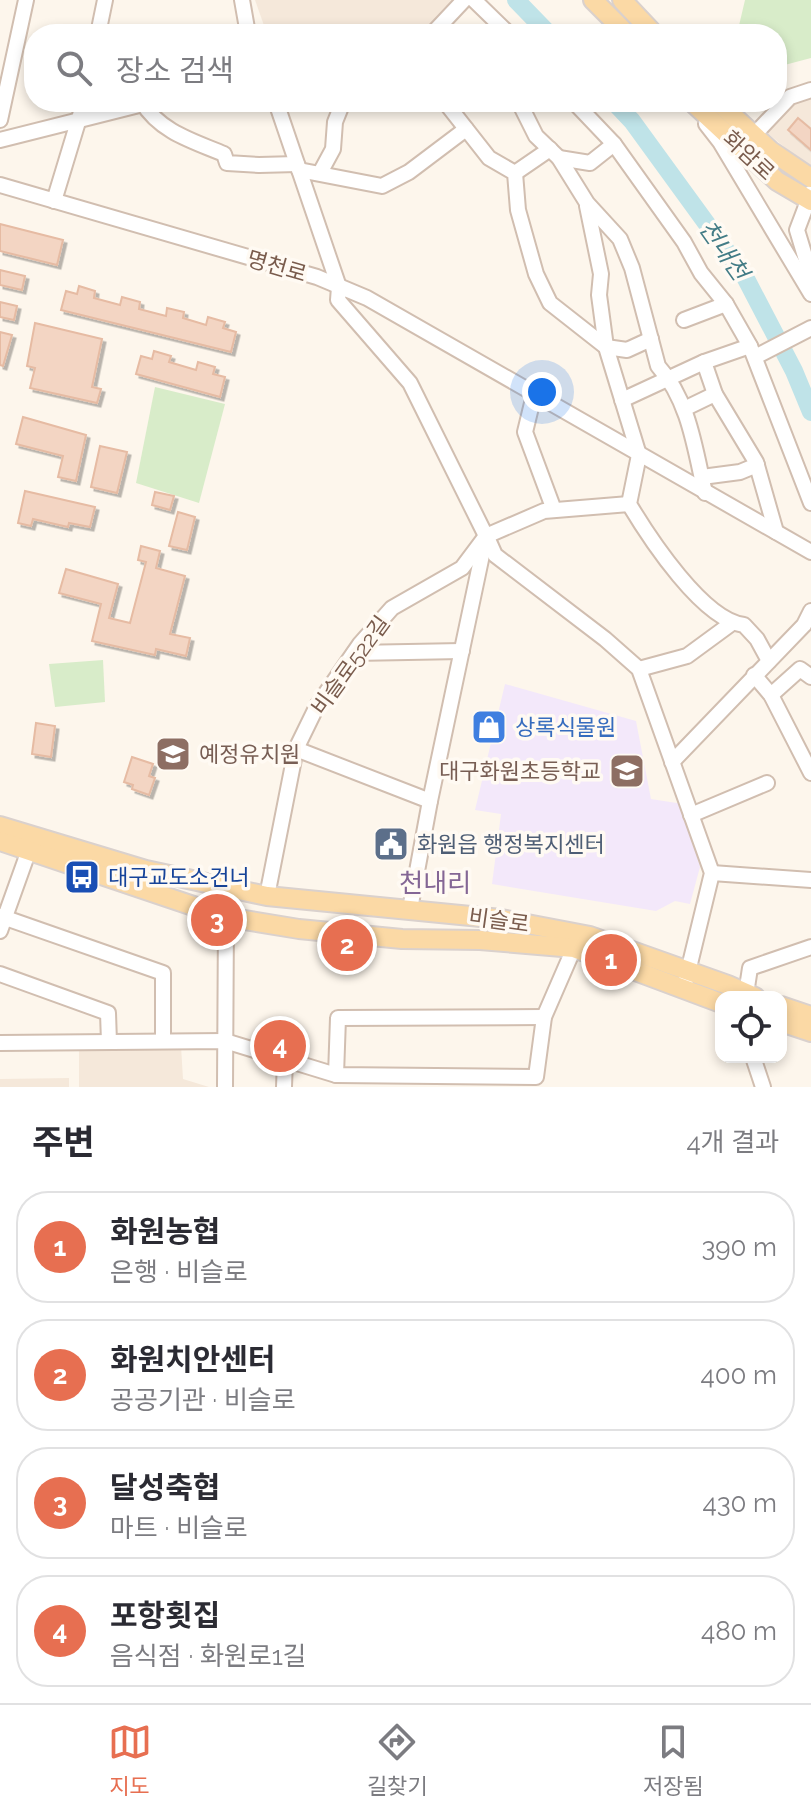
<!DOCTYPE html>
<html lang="ko">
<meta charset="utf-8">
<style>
body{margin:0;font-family:Raleway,"Noto Sans KR",sans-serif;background:#f7f7f7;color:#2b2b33}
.controls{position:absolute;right:24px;bottom:24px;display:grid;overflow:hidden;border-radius:16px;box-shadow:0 4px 12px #0003}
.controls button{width:72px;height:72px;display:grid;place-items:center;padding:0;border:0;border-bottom:2px solid #e1e1e2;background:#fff;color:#2b2b33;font:40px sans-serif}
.you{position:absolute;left:542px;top:392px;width:28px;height:28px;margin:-20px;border:6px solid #fff;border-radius:50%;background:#1a73e8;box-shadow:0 0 0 12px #1a73e833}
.badge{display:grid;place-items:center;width:52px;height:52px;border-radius:50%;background:#e76f51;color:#fff;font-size:26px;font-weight:700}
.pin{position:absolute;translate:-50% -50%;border:4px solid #fff;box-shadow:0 2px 8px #0006}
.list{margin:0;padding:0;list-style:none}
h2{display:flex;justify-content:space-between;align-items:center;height:104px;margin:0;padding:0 32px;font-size:34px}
h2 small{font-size:26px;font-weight:400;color:#7c7c81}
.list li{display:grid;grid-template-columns:52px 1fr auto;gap:24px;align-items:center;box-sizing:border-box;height:112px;margin:0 16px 16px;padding:0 16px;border:2px solid #e1e1e2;border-radius:32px}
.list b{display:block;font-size:30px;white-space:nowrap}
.list p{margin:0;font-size:26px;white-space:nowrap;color:#7c7c81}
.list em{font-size:26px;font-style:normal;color:#7c7c81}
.icon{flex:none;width:44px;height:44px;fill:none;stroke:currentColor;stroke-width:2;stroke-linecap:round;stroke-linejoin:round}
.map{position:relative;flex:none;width:811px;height:1087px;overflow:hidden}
.search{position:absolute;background:#fff;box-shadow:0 4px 12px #0003;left:24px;right:24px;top:24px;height:88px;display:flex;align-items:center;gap:20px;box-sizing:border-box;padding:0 28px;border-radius:32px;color:#7c7c81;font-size:30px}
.sheet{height:616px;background:#fff}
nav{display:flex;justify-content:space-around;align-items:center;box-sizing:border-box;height:112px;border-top:2px solid #e1e1e2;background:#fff;font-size:22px;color:#7c7c81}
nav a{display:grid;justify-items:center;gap:4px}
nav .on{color:#e76f51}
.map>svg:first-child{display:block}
</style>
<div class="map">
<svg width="811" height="1087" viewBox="0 0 811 1087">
<defs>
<filter id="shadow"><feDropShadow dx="3.5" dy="3.5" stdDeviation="0" flood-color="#0004"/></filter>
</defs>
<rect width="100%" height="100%" fill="#fdf6ec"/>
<g fill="#f5e8da">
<polygon points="255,0 455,0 427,28 397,34 267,34"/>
<polygon points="811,96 811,169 765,131 800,97"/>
<polygon points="79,1046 181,1046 183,1079 209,1087 79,1087"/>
<polygon points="69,1078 69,1087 0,1087 0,1079"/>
</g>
<polygon fill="#f3e8fa" points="505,684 636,721 651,799 683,804 700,867 690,904 675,901 656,911 492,884 501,814 475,810"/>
<g fill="#d8ecc9">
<polygon points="745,0 811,0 811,58 777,67 777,34 737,34"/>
<polygon points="155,387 225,404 199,503 136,483"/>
<polygon points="103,660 105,702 55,707 49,664"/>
</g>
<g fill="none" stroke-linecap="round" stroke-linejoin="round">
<g stroke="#bfe3e8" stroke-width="18">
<polyline points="516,0 549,34"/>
<polyline points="614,102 632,121 744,275 794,371 811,412"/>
</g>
</g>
<g fill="#f3d5c3" stroke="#e6bba3" stroke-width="2" filter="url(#shadow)">
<polygon points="798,118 811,129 811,150 788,130"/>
<polygon points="0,224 63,240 57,265 0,251"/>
<polygon points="0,270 25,276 22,290 0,285"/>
<polygon points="79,286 95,291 94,298 120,305 122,297 140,302 139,309 166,316 167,308 184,312 183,318 206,325 208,317 225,322 223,328 236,332 231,352 61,310 66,291 77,294"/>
<polygon points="0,302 17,306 14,320 0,317"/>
<polygon points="35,323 102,339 92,387 101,389 97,403 30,388 35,368 27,366"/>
<polygon points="0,332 12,335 3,366 0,365"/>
<polygon points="154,351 171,356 169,362 196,370 198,362 215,367 213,374 225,377 220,397 136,374 141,356 152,359"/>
<polygon points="23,417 86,435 76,481 58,477 63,456 16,444"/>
<polygon points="100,446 127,452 117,493 91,487"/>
<polygon points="25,491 95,507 90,527 69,523 68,527 33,519 31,526 18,523"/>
<polygon points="155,492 174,496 170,510 152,505"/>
<polygon points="178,512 195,517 187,550 169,546"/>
<polygon points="141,546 160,551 156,568 185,576 170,634 190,638 186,656 156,649 155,655 92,641 101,604 59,593 66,569 118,584 109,618 130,623 146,562 138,560"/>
<polygon points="36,723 55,726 51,757 32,754"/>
<polygon points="132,757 153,764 149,776 155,778 149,795 132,789 133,785 124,782"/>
</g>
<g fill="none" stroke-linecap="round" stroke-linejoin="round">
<defs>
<g id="minor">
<polyline points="242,0 248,34"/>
<polyline points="474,0 509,34"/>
<polyline points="98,34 105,0"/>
<polyline points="428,34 433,33 464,0"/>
<path d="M142 102C160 132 193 141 224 154L227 163 259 165 297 164"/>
<polyline points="276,102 339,287 338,300 410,383 486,536 430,801 410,909"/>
<path d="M445 102 489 158 515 173 518 210 536 274 550 303 606 347 639 455 629 504C650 539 703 620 744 625L757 639 769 661"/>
<path d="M519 102 536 136 559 158 587 203 620 239 632 268 658 366C689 400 695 449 705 493"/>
<polyline points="574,102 614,144 684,242 701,273 726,304 750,346 811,503"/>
<polyline points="0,120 26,0"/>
<polyline points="706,124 720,142 811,294"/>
<polyline points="754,135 790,97 811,90"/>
<polyline points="0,140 151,102"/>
<polyline points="559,158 590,163 614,144"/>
<polyline points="299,170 382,186 409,172 466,129"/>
<polyline points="320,173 333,149 335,122 343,102"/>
<polyline points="515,173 550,149"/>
<polyline points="0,185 317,277 367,298 811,552"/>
<polyline points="811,193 797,230 811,276"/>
<polyline points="54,201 84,102"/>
<polyline points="587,206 601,274 599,295 606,347 627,350 651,339"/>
<polyline points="684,320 726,304"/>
<polyline points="755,357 811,328"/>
<polyline points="704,362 715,394 756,462 776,532"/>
<polyline points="534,395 525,432 554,510"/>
<polyline points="622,400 704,362 750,346"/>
<polyline points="684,409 715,394"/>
<polyline points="702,477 740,472 757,465"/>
<polyline points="487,537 495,555 605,639 639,669 712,873 686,980"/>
<polyline points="354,653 462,651"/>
<polyline points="639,669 687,656 732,623"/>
<polyline points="754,675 771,695 811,773"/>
<polyline points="771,695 800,669 811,677"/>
<polyline points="296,749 430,801"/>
<polyline points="672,762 804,625 811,611"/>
<polyline points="691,815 767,783"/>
<polyline points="712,873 811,880"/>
<polyline points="267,896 296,749 317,706 360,644 392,608 462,568 486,536 544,511 629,504"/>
<polyline points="0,916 163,973 163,1041"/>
<polyline points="0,931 29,850"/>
<polyline points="0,974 108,1013 109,1042"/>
<polyline points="746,994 750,968 811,947"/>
<polyline points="0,1043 225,1041 336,1075 536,1077 544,1017 574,948"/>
<polyline points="753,1057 763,1087"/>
<polyline points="336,1075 338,1018 544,1017"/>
<polyline points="225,1087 226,917"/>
<polyline points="284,1087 285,1060"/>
</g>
<g id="major">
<polyline points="593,0 627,34"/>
<polyline points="622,0 654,34"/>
<polyline points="692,102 777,181 811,201"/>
<polyline points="718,102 771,151 811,178"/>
<polyline points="0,826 146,870 267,896 501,919 590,936 728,985 755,997"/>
<polyline points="0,841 226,917 299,929 402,939 480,940 574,948 721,1003"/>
<polyline points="781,1006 811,1016"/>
<polyline points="781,1022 811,1032"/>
</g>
</defs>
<use href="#minor" stroke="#d1beb0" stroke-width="18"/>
<use href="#major" stroke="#dad1cd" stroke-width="22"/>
<use href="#minor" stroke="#fff" stroke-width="14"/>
<use href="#major" stroke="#fbd9a5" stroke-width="18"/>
</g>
<defs>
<symbol id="shop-square" viewBox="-11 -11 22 22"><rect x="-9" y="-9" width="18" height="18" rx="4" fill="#3f7fe0" stroke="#fffaf3"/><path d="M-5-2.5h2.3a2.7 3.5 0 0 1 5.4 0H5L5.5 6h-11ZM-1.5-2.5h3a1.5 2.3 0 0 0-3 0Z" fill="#fff"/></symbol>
<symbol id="school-square" viewBox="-11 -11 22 22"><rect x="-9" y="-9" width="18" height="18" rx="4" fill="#8d6e63" stroke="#fffaf3"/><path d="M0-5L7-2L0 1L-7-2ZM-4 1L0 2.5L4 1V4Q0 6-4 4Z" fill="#fff"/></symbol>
<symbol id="civic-square" viewBox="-11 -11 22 22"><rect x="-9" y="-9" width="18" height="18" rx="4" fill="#5c6f8a" stroke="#fffaf3"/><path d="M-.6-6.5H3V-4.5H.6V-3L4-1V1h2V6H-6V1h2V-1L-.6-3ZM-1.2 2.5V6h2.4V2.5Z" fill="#fff"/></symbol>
<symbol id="bus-square" viewBox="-11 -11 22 22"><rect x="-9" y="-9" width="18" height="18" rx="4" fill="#1a4fb4" stroke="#fffaf3"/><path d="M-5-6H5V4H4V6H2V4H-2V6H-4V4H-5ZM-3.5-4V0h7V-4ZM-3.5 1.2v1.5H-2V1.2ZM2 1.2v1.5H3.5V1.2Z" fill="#fff"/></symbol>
</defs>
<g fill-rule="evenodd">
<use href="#shop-square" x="469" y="707" width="40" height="40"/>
<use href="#school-square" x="153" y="734" width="40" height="40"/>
<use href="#school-square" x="607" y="751" width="40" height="40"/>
<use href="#civic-square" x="371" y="824" width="40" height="40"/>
<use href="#bus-square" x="62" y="857" width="40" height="40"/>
</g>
<g text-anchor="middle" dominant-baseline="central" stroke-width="7" stroke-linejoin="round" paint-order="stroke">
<g font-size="22" fill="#7a5c4d" stroke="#fffaf3">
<text transform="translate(749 155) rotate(43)">화암로</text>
<text transform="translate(277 266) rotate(16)">명천로</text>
<text transform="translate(350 665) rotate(-54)">비슬로522길</text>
<text transform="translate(499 920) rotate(8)">비슬로</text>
</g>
<g font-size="22" fill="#366cbe" stroke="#fffaf3" text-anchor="start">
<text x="515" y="727">상록식물원</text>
</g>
<g font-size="22" fill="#785e54" stroke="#fffaf3" text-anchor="start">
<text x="199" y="754">예정유치원</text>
<text x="601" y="771" text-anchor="end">대구화원초등학교</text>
</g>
<g font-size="22" fill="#4e5e75" stroke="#fffaf3" text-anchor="start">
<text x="417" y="844">화원읍 행정복지센터</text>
</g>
<g font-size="22" fill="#164399" stroke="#fffaf3" text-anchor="start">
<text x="108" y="877">대구교도소건너</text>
</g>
<g font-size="24" font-style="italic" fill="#437c86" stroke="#fffaf3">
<text transform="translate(724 250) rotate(55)">천내천</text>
</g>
<g font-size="26" fill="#846695" stroke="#fffaf3">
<text x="435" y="883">천내리</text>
</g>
</g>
</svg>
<div class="controls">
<button><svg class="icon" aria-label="locate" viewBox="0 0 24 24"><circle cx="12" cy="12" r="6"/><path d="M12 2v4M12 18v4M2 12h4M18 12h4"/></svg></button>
</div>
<div class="you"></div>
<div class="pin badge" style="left:611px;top:960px">1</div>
<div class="pin badge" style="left:347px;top:945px">2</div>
<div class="pin badge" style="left:217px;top:920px">3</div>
<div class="pin badge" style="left:280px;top:1046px">4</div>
<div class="search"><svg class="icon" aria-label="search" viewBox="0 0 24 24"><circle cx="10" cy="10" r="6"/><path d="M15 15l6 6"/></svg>장소 검색</div>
</div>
<section class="sheet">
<h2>주변<small>4개 결과</small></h2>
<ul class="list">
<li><span class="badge">1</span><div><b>화원농협</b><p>은행 · 비슬로</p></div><em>390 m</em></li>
<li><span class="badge">2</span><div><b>화원치안센터</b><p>공공기관 · 비슬로</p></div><em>400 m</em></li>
<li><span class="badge">3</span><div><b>달성축협</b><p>마트 · 비슬로</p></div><em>430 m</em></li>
<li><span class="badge">4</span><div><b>포항횟집</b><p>음식점 · 화원로1길</p></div><em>480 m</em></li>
</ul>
</section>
<nav>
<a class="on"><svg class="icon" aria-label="map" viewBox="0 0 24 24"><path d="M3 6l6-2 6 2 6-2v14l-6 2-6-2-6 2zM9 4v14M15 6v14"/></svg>지도</a>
<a><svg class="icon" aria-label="directions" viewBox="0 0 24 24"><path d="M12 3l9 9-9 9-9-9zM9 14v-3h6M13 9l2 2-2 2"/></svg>길찾기</a>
<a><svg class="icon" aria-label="saved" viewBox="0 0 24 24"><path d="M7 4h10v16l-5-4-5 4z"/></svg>저장됨</a>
</nav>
